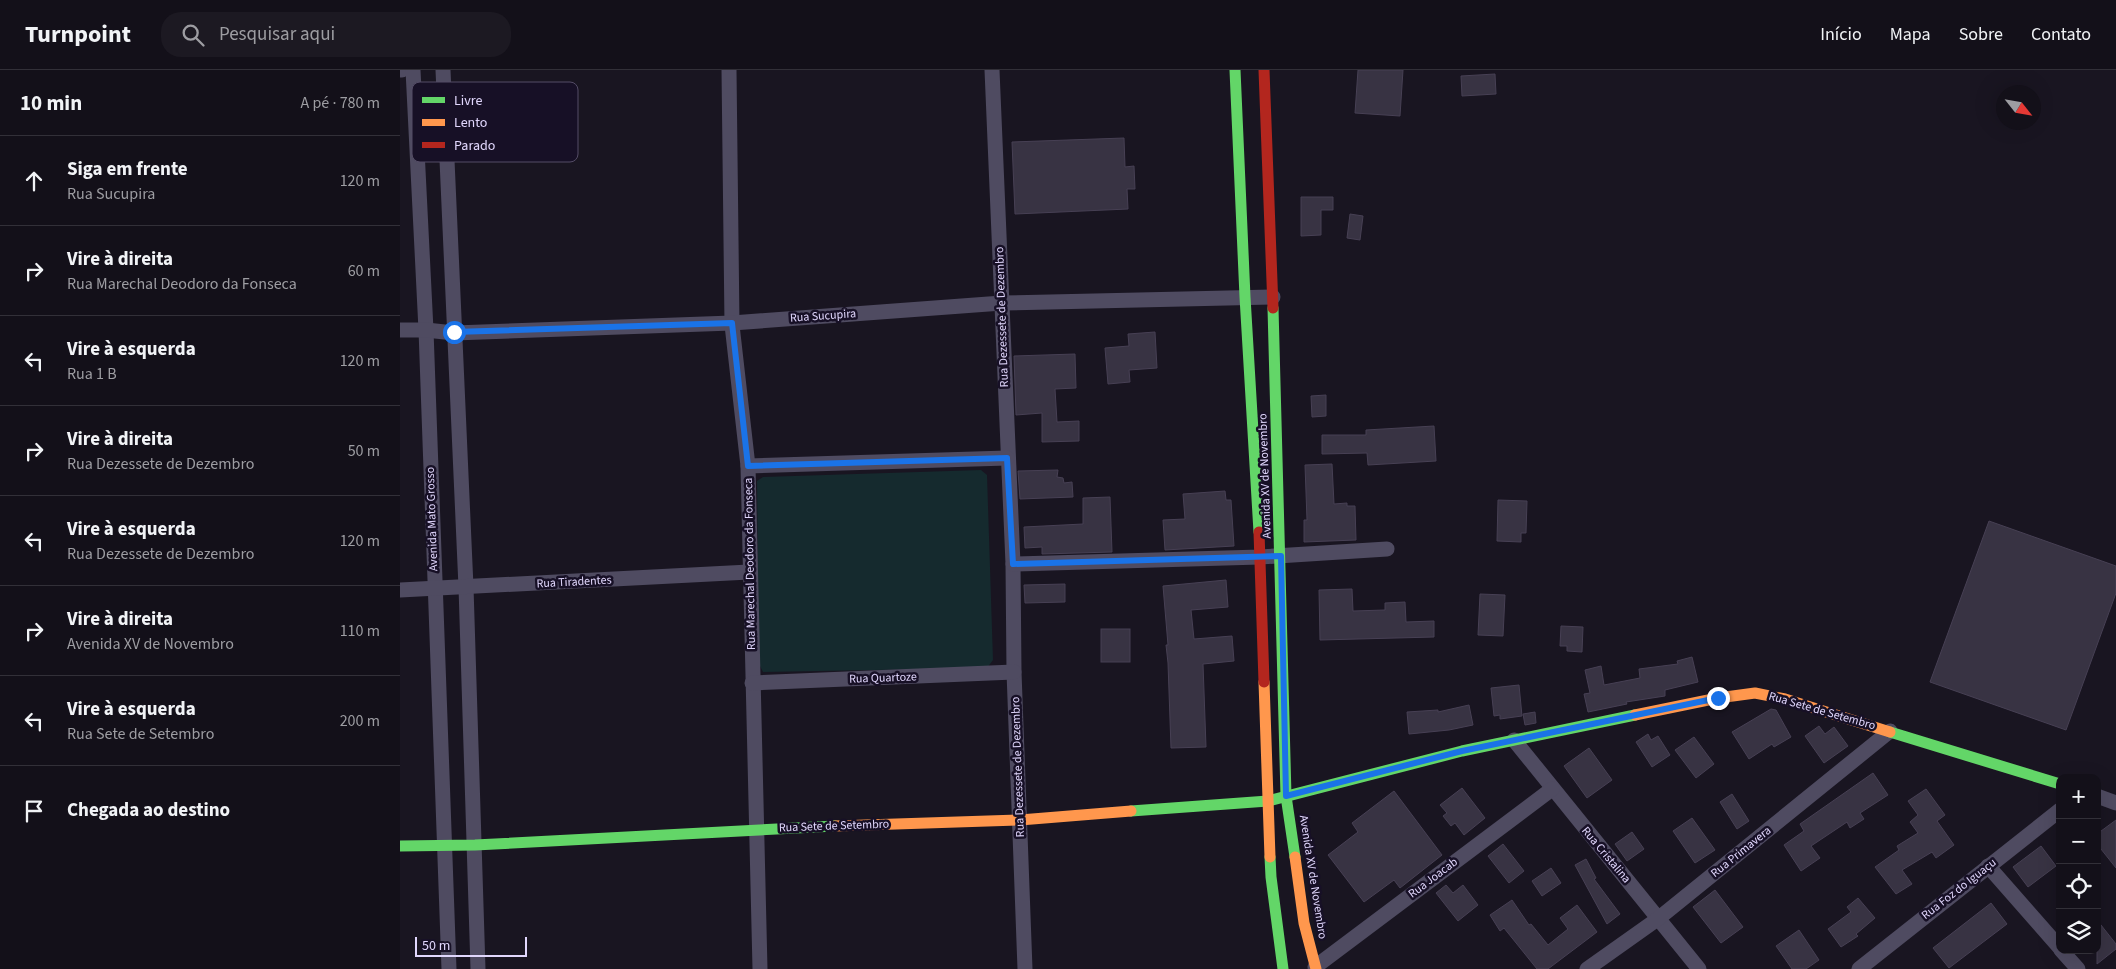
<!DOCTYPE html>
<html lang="pt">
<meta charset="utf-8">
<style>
body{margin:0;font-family:"Source Sans 3",sans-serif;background:#1c1922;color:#f1f3f6}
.controls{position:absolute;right:15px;bottom:15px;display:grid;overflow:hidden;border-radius:10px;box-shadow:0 5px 20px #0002}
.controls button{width:45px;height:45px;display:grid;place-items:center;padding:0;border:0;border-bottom:1px solid #323038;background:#131019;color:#f1f3f6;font:25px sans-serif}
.compass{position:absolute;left:1596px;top:15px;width:45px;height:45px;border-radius:50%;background:#131019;box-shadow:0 5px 20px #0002;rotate:121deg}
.scale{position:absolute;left:15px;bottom:12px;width:112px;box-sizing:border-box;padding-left:5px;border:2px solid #e1d7fd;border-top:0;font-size:14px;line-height:18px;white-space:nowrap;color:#e1d7fd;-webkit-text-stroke:4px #171026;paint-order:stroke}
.stop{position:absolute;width:15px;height:15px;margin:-11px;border:4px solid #1a73e8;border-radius:50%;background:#fff}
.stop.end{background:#1a73e8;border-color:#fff;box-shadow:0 1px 5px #0008}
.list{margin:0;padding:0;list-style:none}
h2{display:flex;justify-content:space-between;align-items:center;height:65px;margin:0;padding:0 20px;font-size:21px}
h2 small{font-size:16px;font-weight:400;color:#9d9da2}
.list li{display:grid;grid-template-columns:32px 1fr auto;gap:15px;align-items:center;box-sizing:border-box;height:90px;padding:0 20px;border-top:1px solid #323038}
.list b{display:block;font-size:19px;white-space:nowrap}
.list p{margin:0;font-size:16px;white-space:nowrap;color:#9d9da2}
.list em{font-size:16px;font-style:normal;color:#9d9da2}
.icon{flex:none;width:28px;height:28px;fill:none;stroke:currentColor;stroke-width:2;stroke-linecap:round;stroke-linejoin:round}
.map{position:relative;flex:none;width:1716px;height:899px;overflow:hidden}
header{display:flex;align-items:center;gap:30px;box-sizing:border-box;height:70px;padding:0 25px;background:#131019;border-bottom:1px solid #323038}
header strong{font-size:24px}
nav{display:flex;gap:28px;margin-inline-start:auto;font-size:18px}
.search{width:350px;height:45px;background:#1c1922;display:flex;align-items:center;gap:12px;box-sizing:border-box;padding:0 18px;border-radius:20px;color:#9d9da2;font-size:19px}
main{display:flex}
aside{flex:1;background:#131019}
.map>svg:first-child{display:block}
</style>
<header>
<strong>Turnpoint</strong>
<div class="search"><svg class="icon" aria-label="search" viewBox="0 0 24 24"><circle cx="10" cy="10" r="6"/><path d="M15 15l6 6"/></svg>Pesquisar aqui</div>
<nav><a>Início</a><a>Mapa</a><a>Sobre</a><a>Contato</a></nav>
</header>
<main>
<aside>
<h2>10 min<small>A pé · 780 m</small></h2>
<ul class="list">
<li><svg class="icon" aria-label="ahead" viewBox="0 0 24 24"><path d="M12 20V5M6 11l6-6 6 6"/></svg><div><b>Siga em frente</b><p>Rua Sucupira</p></div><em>120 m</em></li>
<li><svg class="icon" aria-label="right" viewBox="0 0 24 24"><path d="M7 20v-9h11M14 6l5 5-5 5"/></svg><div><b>Vire à direita</b><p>Rua Marechal Deodoro da Fonseca</p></div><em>60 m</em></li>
<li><svg class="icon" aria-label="left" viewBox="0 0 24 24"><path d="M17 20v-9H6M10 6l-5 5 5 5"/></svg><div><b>Vire à esquerda</b><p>Rua 1 B</p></div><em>120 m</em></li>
<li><svg class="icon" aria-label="right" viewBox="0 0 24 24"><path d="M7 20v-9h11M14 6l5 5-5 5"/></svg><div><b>Vire à direita</b><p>Rua Dezessete de Dezembro</p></div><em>50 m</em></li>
<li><svg class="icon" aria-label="left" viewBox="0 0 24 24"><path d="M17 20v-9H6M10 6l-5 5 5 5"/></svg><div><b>Vire à esquerda</b><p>Rua Dezessete de Dezembro</p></div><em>120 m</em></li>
<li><svg class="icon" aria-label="right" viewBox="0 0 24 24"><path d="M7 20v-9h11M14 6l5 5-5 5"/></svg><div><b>Vire à direita</b><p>Avenida XV de Novembro</p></div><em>110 m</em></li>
<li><svg class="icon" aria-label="left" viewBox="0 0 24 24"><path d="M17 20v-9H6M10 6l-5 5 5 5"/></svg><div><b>Vire à esquerda</b><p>Rua Sete de Setembro</p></div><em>200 m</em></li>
<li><svg class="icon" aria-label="arrive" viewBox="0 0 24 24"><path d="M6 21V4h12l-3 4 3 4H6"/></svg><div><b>Chegada ao destino</b></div></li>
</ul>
</aside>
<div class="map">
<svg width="1716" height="899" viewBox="0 0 1716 899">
<rect width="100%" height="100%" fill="#191521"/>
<polygon fill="#152a2e" points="581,400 587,405 593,590 587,598 363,602 359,594 357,411 363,407"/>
<g fill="#383343" stroke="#474054">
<polygon points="958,0 1003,0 1000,46 955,43"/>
<polygon points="1095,4 1096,24 1062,26 1061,6"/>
<polygon points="724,68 725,97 734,96 735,119 727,119 728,139 615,144 612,72"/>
<polygon points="901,127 933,127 933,140 921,140 921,165 901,166"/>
<polygon points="950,144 963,146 960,170 947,168"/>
<polygon points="755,262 757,298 729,300 730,312 708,314 705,278 729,276 728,264"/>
<polygon points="675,284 676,318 655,319 657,352 679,351 679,371 642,372 642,343 616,345 614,286"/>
<polygon points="926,325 926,346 912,347 911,326"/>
<polygon points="1034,356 1036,391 968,395 967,383 922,384 922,365 966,365 966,360"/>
<polygon points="932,394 934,434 947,433 947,436 955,436 956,470 904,472 904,450 907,450 905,395"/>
<polygon points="658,400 657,407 663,408 664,413 672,412 673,427 620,429 618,401"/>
<polygon points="825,421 826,430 831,430 834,476 765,480 763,450 785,449 783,424"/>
<polygon points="710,427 712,482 642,484 642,477 625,478 624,457 683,454 683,428"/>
<polygon points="1098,430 1127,431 1126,463 1121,463 1121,472 1097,471"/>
<polygon points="1589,451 1716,496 1716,523 1666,660 1530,612"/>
<polygon points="826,510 828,537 791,540 794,569 832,566 834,591 803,594 806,677 771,678 768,593 766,575 768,575 763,516"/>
<polygon points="665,514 665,532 625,533 624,515"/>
<polygon points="952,519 953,541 985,540 985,533 1005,532 1006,552 1034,551 1034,567 920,570 919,520"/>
<polygon points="1080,524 1105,525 1103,566 1078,565"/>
<polygon points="1161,556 1183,557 1182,582 1167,581 1167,576 1160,576"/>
<rect x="701" y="559" width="29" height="33"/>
<polygon points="1292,587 1298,612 1265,620 1265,626 1226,632 1227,634 1188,642 1184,624 1190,623 1185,600 1201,596 1204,615 1240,608 1239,599 1278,594 1277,591"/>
<polygon points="1119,615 1122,646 1100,649 1100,645 1094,646 1091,618"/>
<polygon points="1069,635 1073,655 1049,660 1009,664 1007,642 1038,640 1038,642"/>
<polygon points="1371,639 1376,640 1391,667 1374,677 1372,674 1349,689 1332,662"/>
<polygon points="1135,642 1136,653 1125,655 1123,644"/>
<polygon points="1419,656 1425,664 1434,657 1448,676 1424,693 1405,666"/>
<polygon points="1248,664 1251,670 1258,666 1270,685 1252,697 1236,672"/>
<polygon points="1294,667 1314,694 1296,708 1275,680"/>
<polygon points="1189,678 1212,710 1187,728 1164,696"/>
<polygon points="1473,703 1488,725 1460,743 1464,749 1450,758 1447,752 1411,776 1420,788 1401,801 1384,775 1404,761 1400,754"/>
<polygon points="1062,718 1085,748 1064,765 1055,753 1051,756 1043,746 1047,743 1040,735"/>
<polygon points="1526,719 1545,745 1537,751 1554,775 1536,788 1532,782 1502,800 1512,814 1496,824 1475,797 1499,780 1497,776 1518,763 1510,752 1518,745 1508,731"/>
<polygon points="994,721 1042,785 1000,818 994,810 964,832 928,785 958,762 952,753"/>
<polygon points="1332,724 1349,751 1337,759 1320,732"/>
<polygon points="1292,748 1315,780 1295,793 1273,761"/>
<polygon points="1716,750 1716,798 1697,774 1697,764"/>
<polygon points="1232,762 1244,779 1227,791 1215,774"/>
<polygon points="1103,774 1124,801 1109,813 1088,786"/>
<polygon points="1641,776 1656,796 1628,817 1613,797"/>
<polygon points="1186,789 1196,808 1194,809 1220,844 1207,854 1175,795"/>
<polygon points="1151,798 1161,813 1142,826 1132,811"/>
<polygon points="1046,815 1053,823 1063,815 1078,835 1058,851 1036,823"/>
<polygon points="1315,820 1343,857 1321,873 1293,837"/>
<polygon points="1458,828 1475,848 1456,864 1458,866 1441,877 1428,859 1451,842 1447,837"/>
<polygon points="1112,830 1129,855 1131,854 1148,875 1168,859 1160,848 1177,835 1197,862 1148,899 1137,899 1104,858 1100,861 1090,845"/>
<polygon points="1591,833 1607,854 1549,898 1533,878"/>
<polygon points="1697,850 1716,874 1716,879 1697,894"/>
<polygon points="1399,860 1419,890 1406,899 1392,899 1376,876"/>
</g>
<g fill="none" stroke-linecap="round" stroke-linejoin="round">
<g stroke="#4f4b61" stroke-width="15">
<polyline points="0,0 2,0"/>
<polyline points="13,0 26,260 49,899"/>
<polyline points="43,0 66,517 78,899"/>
<polyline points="329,0 332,255 348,396 360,899"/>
<polyline points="592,0 613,494 614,602 625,899"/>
<polyline points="0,260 26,260 54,263 332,253 602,233 873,227"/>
<polyline points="348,396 607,388"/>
<polyline points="613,494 860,487 987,479"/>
<polyline points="0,520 349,502"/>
<polyline points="352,613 614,602"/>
<polyline points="1114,670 1299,899"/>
<polyline points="1697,726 1716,733"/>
<polyline points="1588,796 1660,878"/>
<polyline points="1661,880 1678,899"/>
<polyline points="915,897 1152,719"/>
<polyline points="1187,899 1259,848 1490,661"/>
<polyline points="1459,899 1660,740"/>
</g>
<g stroke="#63d668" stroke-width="11">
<polyline points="835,0 845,227 859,462"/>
<polyline points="873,238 886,726 895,787"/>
<polyline points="1490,662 1660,714"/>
<polyline points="731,741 868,731 1062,681 1235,645"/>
<polyline points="0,776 75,775 435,756"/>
<polyline points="870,787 871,807 883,899"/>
</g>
<g stroke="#ff974d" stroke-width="11">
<polyline points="864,612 870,787"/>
<polyline points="1235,645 1318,628 1355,623 1385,629 1490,662"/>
<polyline points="435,756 620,750 731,741"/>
<polyline points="895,787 904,853 916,899"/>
</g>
<g stroke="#b3261e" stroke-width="11">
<polyline points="864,0 873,238"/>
<polyline points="859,462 864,612"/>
</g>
</g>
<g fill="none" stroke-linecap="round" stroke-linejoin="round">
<polyline stroke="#1a73e8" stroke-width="6" points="54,262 332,253 348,396 607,388 613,494 881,486 886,726 1062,681 1318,628"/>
</g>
<g text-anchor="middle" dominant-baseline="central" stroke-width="5" stroke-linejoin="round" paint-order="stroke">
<g font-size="12" fill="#e1d7fd" stroke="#171026">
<text transform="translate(423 246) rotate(-4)">Rua Sucupira</text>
<text transform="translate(602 247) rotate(-92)">Rua Dezessete de Dezembro</text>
<text transform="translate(865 406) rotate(-92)">Avenida XV de Novembro</text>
<text transform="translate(32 449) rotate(-92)">Avenida Mato Grosso</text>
<text transform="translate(350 494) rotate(-91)">Rua Marechal Deodoro da Fonseca</text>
<text transform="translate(174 512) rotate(-3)">Rua Tiradentes</text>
<text transform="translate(483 608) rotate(-2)">Rua Quartoze</text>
<text transform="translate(1422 641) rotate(16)">Rua Sete de Setembro</text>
<text transform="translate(618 697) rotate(-92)">Rua Dezessete de Dezembro</text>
<text transform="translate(434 756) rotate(-2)">Rua Sete de Setembro</text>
<text transform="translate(1341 782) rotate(-39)">Rua Primavera</text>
<text transform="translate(1206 785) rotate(50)">Rua Cristalina</text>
<text transform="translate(913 807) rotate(81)">Avenida XV de Novembro</text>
<text transform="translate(1033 808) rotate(-37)">Rua Joacab</text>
<text transform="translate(1559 819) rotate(-38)">Rua Foz do Iguaçu</text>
</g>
</g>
<rect x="12" y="12" width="166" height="80" rx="8" fill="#171026" stroke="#544c66" stroke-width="1"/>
<rect x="22" y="27" width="23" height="6" fill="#63d668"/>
<rect x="22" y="49" width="23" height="7" fill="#ff974d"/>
<rect x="22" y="72" width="23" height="6" fill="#b3261e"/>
<g font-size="14" fill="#e1d7fd">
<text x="54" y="35">Livre</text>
<text x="54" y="57">Lento</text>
<text x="54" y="80">Parado</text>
</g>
</svg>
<div class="controls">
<button>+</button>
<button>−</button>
<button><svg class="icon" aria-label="locate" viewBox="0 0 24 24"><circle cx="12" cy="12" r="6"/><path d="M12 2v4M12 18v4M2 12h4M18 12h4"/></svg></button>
<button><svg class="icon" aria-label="layers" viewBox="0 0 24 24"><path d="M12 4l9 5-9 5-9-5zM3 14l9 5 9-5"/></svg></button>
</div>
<svg class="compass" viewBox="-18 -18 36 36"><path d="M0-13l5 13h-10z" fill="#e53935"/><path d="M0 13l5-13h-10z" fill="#9d9da2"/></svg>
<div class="scale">50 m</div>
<div class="stop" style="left:54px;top:262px"></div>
<div class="stop end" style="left:1318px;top:628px"></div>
</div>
</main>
